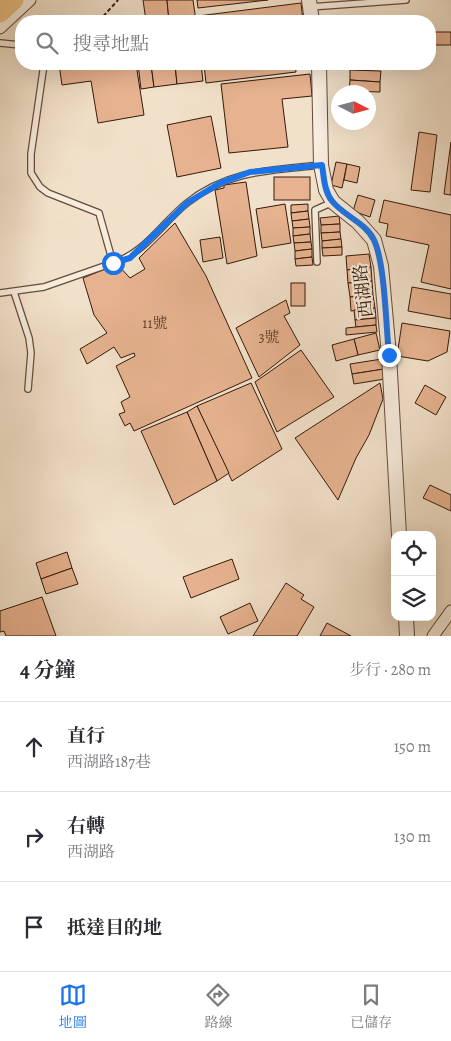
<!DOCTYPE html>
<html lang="zh-TW">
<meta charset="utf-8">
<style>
body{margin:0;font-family:Alegreya,"Noto Serif TC",serif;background:#f2f2f3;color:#2b2b33}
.controls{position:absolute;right:15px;bottom:15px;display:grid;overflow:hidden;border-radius:10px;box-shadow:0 5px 20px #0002}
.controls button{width:45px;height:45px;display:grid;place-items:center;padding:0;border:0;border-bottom:1px solid #e1e1e2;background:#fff;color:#2b2b33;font:25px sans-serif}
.compass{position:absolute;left:331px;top:85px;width:45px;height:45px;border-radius:50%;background:#fff;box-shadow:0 5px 20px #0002;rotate:96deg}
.stop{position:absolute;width:15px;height:15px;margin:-11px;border:4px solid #1a73e8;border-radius:50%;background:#fff}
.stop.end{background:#1a73e8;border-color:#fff;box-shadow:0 1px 5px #0008}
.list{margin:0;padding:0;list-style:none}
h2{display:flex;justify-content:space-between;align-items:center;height:65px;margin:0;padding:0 20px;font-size:21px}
h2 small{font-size:16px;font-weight:400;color:#7c7c81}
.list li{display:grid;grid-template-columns:32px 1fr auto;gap:15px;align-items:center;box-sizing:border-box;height:90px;padding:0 20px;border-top:1px solid #e1e1e2}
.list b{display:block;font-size:19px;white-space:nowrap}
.list p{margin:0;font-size:16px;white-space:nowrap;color:#7c7c81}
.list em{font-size:16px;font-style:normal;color:#7c7c81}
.icon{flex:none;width:28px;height:28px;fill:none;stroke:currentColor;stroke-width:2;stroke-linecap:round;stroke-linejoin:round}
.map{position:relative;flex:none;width:451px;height:636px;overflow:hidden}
.search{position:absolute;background:#fff;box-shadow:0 5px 20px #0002;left:15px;right:15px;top:15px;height:55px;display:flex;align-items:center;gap:12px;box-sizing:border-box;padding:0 18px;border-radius:20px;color:#7c7c81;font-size:19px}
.sheet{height:335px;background:#fff}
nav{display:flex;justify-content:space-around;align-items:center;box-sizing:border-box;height:70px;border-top:1px solid #e1e1e2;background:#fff;font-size:14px;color:#7c7c81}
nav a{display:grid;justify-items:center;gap:2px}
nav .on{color:#1a73e8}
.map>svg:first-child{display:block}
</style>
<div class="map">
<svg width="451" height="636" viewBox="0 0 451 636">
<rect width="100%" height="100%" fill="#f2e1ca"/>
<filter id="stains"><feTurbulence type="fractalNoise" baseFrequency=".004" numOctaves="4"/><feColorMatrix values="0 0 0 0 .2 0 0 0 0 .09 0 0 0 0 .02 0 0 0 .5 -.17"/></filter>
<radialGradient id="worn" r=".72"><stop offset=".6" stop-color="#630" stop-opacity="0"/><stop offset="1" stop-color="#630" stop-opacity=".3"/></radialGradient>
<g fill="#e6b28f" stroke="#35190a">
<polygon points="143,0 167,0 169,21 146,21"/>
<polygon points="167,0 193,0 196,21 169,21"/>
<polygon points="197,0 268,0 198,8"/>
<polygon points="301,3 303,21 199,21 198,16"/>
<rect x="430" y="32" width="21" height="13"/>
<polygon points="59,64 136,64 144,115 98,123 91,81 62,85"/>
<polygon points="138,64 151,64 154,87 141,89"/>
<polygon points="151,64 175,64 177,84 154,87"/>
<polygon points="175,64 201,64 203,81 177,84"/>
<polygon points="204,64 295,64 296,72 206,83"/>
<polygon points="350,70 381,71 380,82 350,80"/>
<polygon points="310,74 312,96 282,99 288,147 229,153 221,84"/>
<polygon points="350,80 380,82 380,92 349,91"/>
<polygon points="211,116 221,168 177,177 167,125"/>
<polygon points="419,132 437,135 430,192 411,190"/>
<polygon points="451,142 451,195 444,194"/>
<polygon points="336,162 347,164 342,188 331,185"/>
<polygon points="347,164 360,167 357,183 344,180"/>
<rect x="274" y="177" width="36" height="23"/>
<polygon points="246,182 257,256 227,264 215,190 224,188 224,185"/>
<polygon points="358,195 375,200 370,217 353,211"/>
<polygon points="384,200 451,215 451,289 421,282 429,245 386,236 388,224 379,222"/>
<polygon points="285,204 291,243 262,248 256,209"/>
<polygon points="308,204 308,211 291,213 291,205"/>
<polygon points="308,211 309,219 292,221 291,213"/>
<polygon points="339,216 340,224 321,225 320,218"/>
<polygon points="309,219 310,227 293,228 292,221"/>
<polygon points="175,223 206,276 252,378 134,431 130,423 125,426 119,414 125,412 121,402 130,397 116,366 135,356 134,353 121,358 114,347 87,364 80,349 107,333 94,315 83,278 117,264 130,278 145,269 139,258"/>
<polygon points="340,224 340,232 321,233 321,225"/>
<polygon points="310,227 310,234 293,236 293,228"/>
<polygon points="340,232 341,239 322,241 321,233"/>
<polygon points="310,234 311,242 294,243 293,236"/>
<polygon points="220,237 223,258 203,262 200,240"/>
<polygon points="341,239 342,247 322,248 322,241"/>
<polygon points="311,242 312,249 295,251 294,243"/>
<polygon points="342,247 342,255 323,256 322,248"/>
<polygon points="312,249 312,257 295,259 295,251"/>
<polygon points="369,254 371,267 347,270 346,256"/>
<polygon points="312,257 313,265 296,266 295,259"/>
<polygon points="371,267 372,281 348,283 347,270"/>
<polygon points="372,281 373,295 350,297 348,283"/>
<rect x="291" y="283" width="14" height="23"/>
<polygon points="412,287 451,294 451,319 408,311"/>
<polygon points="373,295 375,308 351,311 350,297"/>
<polygon points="286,300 290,313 284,316 300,345 259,377 236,328"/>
<polygon points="375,308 376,318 355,320 354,310"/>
<polygon points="376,318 376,325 356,327 355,320"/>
<polygon points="402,323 450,331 447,352 428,361 397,356"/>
<polygon points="376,325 377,332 346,335 346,328"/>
<polygon points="376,333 380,350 358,355 354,339"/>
<polygon points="354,339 358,355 336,361 332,345"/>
<polygon points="301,350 334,397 277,432 255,382"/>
<polygon points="382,359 384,369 352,374 350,364"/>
<polygon points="384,369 385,379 354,384 352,374"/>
<polygon points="251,383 282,449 232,481 197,406"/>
<polygon points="380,383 383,399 369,435 356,458 338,500 295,438"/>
<polygon points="425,385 446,397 436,415 415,403"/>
<polygon points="197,406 229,473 217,481 187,412"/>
<polygon points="187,412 217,481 174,505 141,431"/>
<polygon points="430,485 451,495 451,511 423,498"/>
<polygon points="67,552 72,568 41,579 36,563"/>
<polygon points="232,559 239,579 191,598 183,577"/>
<polygon points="72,568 78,584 46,594 41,579"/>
<polygon points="286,583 304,595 301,599 314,607 297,636 253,636"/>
<polygon points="42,597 56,636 6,636 4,631 0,632 0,611"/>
<polygon points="250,603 258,621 228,634 220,617"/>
<polygon points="327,623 351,636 320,636"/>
</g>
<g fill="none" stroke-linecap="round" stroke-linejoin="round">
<defs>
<g id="service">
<polyline points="310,7 406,0"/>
<polyline points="0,43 21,45"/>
<path d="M44 64 31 154V173L40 187 48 193 99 213 113 263C145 253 162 223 187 203 228 170 272 170 321 165"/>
<polyline points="317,262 315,210 333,202"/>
<polyline points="14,292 29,338 31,353 28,389"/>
<polyline points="0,293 44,287 113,263"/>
</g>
<g id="minor">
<polyline points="0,28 30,0"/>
<polyline points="433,636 451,611"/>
</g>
<g id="tertiary">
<polyline points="309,0 312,21"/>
<polyline points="319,64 321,165 326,190 333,202 358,222 374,240 381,266 389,355 399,535"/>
<polyline points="406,617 407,636"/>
</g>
<polyline id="trunk" points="0,13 14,0"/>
</defs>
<use href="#service" stroke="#644b3a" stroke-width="8"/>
<use href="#minor" stroke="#644b3a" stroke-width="13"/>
<use href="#tertiary" stroke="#644b3a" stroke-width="16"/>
<use href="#trunk" stroke="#35190a" stroke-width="21"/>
<polyline stroke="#35190a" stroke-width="2" stroke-dasharray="4 2.5" stroke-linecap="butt" points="99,21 118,0"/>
<use href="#service" stroke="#f7ecdd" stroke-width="5.5"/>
<use href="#minor" stroke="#f7ecdd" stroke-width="11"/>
<use href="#tertiary" stroke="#f7ecdd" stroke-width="14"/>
<use href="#trunk" stroke="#e9c085" stroke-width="19"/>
</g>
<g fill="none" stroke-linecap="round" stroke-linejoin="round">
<path stroke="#1a73e8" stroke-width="6" d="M113 263 130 258 187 203 220 183 250 172 322 165C324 177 324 191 332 201 344 216 366 223 374 240 385 263 386 327 389 355"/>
</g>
<g text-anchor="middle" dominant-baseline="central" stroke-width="4" stroke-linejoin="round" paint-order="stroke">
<g font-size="15" fill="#613f2b">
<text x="155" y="323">11號</text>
<text x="269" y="337">3號</text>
</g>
<g font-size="18" fill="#35190a" stroke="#f7ecdd">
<text transform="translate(363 291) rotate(-97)">西湖路</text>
</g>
</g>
<rect width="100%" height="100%" filter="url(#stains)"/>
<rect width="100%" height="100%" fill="url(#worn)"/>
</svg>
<div class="controls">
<button><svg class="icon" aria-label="locate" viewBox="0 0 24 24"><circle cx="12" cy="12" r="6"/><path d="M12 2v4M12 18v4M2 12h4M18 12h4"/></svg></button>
<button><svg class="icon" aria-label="layers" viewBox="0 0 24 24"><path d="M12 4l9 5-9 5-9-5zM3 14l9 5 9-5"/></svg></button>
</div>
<svg class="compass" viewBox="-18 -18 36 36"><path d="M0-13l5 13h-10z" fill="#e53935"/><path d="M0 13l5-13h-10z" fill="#7c7c81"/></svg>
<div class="stop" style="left:113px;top:263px"></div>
<div class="stop end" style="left:389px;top:355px"></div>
<div class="search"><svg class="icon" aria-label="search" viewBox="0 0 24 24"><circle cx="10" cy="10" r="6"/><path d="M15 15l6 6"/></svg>搜尋地點</div>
</div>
<section class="sheet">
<h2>4 分鐘<small>步行 · 280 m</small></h2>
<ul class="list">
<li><svg class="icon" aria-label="ahead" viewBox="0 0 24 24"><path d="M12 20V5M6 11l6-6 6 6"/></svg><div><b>直行</b><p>西湖路187巷</p></div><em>150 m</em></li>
<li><svg class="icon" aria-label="right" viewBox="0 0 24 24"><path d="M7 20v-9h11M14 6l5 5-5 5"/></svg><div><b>右轉</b><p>西湖路</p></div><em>130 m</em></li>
<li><svg class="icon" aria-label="arrive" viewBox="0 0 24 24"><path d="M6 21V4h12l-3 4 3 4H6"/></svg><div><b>抵達目的地</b></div></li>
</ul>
</section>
<nav>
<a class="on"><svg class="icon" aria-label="map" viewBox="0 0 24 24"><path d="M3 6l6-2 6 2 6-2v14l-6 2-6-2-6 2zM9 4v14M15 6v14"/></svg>地圖</a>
<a><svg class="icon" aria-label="directions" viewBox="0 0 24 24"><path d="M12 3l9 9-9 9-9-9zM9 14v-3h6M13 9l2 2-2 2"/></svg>路線</a>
<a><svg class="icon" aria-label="saved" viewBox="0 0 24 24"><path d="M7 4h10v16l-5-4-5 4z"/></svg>已儲存</a>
</nav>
